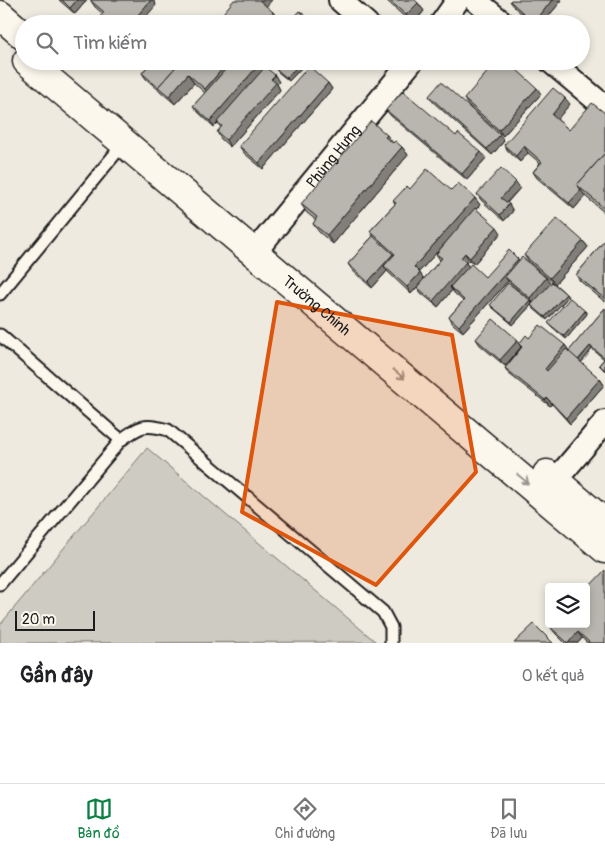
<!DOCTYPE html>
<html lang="vi">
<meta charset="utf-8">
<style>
body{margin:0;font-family:Pangolin,sans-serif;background:#f6f6f6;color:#202124}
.controls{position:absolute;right:15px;bottom:15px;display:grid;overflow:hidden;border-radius:5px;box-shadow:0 2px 8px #0003}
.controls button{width:45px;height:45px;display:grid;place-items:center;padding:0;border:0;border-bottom:1px solid #e0e0e0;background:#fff;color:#202124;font:25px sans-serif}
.scale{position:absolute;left:15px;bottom:12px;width:80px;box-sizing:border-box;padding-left:5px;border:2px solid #1c1c1c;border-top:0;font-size:14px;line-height:18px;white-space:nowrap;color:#1c1c1c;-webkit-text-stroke:4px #fbf7ec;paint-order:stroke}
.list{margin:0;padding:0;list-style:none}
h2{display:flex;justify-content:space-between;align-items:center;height:65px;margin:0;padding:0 20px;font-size:21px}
h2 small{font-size:16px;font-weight:400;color:#757577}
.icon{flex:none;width:28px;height:28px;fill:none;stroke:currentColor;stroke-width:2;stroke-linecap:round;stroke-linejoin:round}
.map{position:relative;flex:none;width:605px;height:643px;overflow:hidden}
.search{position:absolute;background:#fff;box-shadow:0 2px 8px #0003;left:15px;right:15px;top:15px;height:55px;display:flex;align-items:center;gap:12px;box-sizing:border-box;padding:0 18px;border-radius:28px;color:#757577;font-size:19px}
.sheet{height:140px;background:#fff}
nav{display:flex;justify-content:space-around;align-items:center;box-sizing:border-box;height:70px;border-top:1px solid #e0e0e0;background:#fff;font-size:14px;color:#757577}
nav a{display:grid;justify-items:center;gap:2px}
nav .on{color:#0b8043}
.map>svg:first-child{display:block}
</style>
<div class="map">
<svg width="605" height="643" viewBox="0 0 605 643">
<rect width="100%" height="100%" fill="#eeeadf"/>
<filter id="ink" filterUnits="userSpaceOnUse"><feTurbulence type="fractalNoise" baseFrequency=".02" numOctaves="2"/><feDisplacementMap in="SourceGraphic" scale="10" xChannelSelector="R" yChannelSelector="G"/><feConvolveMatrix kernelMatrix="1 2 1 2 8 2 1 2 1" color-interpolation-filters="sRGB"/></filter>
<g filter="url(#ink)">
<polygon fill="#ceccc2" stroke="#75746f" points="147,448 376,642 0,643 0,625"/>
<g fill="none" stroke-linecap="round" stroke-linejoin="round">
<defs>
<g id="service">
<polyline points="0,294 124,143"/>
<polyline points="0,335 121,440"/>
<path d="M0 584 121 440C140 426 144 423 168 430L383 612 391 627V643"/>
</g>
<g id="minor">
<polyline points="340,0 367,24"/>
<polyline points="475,0 504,24"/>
<polyline points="441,24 458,0"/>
<polyline points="550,61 605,107"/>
<path id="s1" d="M254 253 412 61"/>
<polyline points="555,481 605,422"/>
</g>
<g id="tertiary">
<polyline points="0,15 24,36"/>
<path id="s2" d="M27 61 605 549"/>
<polyline points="547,474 605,523"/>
</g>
</defs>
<use href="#service" stroke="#1c1c1c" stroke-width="15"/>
<use href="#minor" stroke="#1c1c1c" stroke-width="26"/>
<use href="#tertiary" stroke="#1c1c1c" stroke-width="31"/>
<use href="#service" stroke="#fbf7ec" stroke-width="11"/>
<use href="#minor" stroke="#fbf7ec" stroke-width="22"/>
<use href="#tertiary" stroke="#fbf7ec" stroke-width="28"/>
</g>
<g fill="#9f9d96" stroke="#1c1c1c" fill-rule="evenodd">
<polygon points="59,0 87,0 75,14"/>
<polygon points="91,0 153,0 156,5 103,14 95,7 91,1"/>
<polygon points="386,0 415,0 418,3 424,11 413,24 412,24"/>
<polygon points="562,0 542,24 533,24 514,7 510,1"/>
<polygon points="152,61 262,61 267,67 266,68 279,82 277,84 280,90 230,147 221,139 217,132 221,128 218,123 214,127 198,112 193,106 205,93 194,83 175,104 146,79 142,73"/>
<polygon points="272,61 297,61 302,67 289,81 278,72 276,69 278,66"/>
<polygon points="328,83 332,89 263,169 244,153 239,146"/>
<polygon points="541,94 503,136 468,105 464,99"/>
<polygon points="429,96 500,135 504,141 492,155 433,102"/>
<polygon points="570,104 557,119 569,130 605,113 605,213 585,196 574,209 537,178 533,172 540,163 528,153 520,162 508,151 504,145"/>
<polygon points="386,110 486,158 467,180 391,116"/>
<polygon points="393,143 402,147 408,155 333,244 319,232 313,224 316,220 307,213 301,204"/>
<polygon points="520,188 507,203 513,211 504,221 481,200 477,194"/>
<path d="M410 189 451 190 475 198 480 205 476 209 501 233 474 264 469 260 466 263 468 266 485 277 518 259 550 284 552 282 528 261 524 255 583 241 588 247 555 284 566 294 568 297 547 320 534 309 531 305 533 303 530 301 532 304 513 325 493 308 490 305 528 299 508 281 463 332 453 324 449 317 463 301 454 293 452 290 438 307 421 293 417 287 411 294 387 271 372 288 353 271 348 264 373 236 370 231 395 204 393 201ZM454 233 436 254 440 260 424 279 419 272Z"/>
<polygon points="605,240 605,302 580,281 576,275"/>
<polygon points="605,308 605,371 599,365 604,359 592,349 581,363 600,379 604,385 570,424 552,404 550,406 509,374 505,368 521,347 505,366 480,345 476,339 520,343 529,338 565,345 569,351"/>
<polygon points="585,311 587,314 566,339 551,326 548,323"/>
<polygon points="555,624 605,643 587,643 582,638 578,643 565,643 556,634 551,628"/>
</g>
<g fill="#827f7a" stroke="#1c1c1c">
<polygon points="77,0 87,0 75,14 70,8"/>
<polygon points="151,0 153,0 156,5 140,24 130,24"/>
<polygon points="259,0 272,0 265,8"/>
<polygon points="552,0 562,0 542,24 535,24 534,23"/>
<polygon points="418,3 424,11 412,24 406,15"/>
<polygon points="273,12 279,20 276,24 262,24"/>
<polygon points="229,61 243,61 211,98 205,89"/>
<polygon points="262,61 267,67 214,127 210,121"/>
<polygon points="300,63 302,67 289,81 287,78"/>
<polygon points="188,74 194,83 175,104 169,96"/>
<polygon points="275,75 279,82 277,84 280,90 230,147 226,140"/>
<polygon points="328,83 332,89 263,169 259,163"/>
<polygon points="537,88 541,94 503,136 499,130"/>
<polygon points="565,98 570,104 556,121 552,115"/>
<polygon points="387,135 393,143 391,146 385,137"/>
<polygon points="500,135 504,141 492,155 487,149"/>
<polygon points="524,146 528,153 520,162 516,156"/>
<polygon points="402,147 408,155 333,244 327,235"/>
<polygon points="481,152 486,158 467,180 462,174"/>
<polygon points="516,182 520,188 505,204 501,198"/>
<polygon points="581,190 585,196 574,209 569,203"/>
<polygon points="475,198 480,205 418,273 414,267"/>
<polygon points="509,204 513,211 504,221 500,215"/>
<polygon points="497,227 501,233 474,264 470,258"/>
<polygon points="583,241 588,247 555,284 550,278"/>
<polygon points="465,253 469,260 466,263 470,269 450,287 452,290 438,307 433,301 461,258"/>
<polygon points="393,254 397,260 384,266 387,271 372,288 368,282"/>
<polygon points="518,259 523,265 505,277 508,281 463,332 459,326"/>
<polygon points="420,273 424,279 411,294 407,287"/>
<polygon points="546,278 551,284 534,304 530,298"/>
<polygon points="566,294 568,297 547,320 545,317"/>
<polygon points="530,300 532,304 513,325 511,322"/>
<polygon points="585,311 587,314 566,339 564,336"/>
<polygon points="518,340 522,346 519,344 521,347 505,366 500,360"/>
<polygon points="565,345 570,352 550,375 545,369"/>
<polygon points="590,346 592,349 580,364 578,361"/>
<polygon points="600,379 604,385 570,424 566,418"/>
<polygon points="547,398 552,404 550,406 545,400"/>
<polygon points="578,632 582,638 578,643 568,643"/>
</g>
<g fill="#b9b6af" stroke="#1c1c1c">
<polygon points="62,0 77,0 70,8"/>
<polygon points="91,0 151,0 130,24 94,24 104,12 91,1"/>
<polygon points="234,0 259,0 273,12 262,24 214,24"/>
<polygon points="389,0 415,0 418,3 406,15"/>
<polygon points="511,0 552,0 534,23 510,1"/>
<polygon points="300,11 314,24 288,24"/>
<polygon points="152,61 181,61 158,87 160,89 142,73"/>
<polygon points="181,61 229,61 205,89 188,74 169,96 158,87"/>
<polygon points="233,61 262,61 210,121 193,106"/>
<polygon points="274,61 297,61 300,63 287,78 276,69 279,66"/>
<polygon points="497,61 507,61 537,88 499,130 464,99"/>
<polygon points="309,66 328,83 259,163 239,146"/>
<polygon points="265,67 275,75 271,79 276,83 226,140 217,132 222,126 217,122"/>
<polygon points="441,82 500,135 487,149 429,96"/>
<polygon points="553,88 565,98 552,115 569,130 592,103 605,113 605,153 577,185 581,190 569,203 533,172 542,162 524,146 516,156 504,145"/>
<polygon points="403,91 456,136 458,133 481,152 462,174 386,110"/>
<polygon points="371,121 387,135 385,137 393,143 395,141 402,147 327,235 313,224 317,217 301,204"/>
<polygon points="605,153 605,209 577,185"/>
<polygon points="501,168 516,182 501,198 509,204 500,215 477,194"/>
<polygon points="427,169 451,190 458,183 475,198 414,267 420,273 407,287 384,266 395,254 370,231 396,203 393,201 407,186 410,189"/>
<polygon points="475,208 497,227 470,258 465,253 461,258 466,262 433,301 417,287 442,258 436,254"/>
<polygon points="557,218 583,241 550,278 524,255"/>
<polygon points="373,236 393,254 368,282 348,264"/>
<polygon points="605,240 605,299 576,275"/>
<polygon points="509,250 518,259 459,326 449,317 464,300 450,287 471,264 485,277"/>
<polygon points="522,257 546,278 530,298 505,277"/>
<polygon points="552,282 566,294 545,317 531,305"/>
<polygon points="508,283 530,300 511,322 490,305"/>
<polygon points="570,298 585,311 564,336 548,323"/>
<polygon points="605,308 605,358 590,346 578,360 568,352"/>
<polygon points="493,319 518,340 500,360 476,339"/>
<polygon points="540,325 565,345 545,369 547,371 566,349 600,379 566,418 547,398 545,400 505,368 522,347 519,344 526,335 529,338"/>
<polygon points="605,358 605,370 599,365"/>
<polygon points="605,570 605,643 590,643 578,632 568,643 551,628 555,624 586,624 586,590"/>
<polygon points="534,624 553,643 514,643"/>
</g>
<defs><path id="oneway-shaft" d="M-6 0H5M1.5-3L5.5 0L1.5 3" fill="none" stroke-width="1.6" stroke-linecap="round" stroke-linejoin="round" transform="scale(1.25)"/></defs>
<g stroke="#97948e">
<use href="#oneway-shaft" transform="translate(399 374) rotate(40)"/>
<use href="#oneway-shaft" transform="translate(523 479) rotate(40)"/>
</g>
</g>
<path fill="#de560d" fill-opacity="0.2" stroke="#de560d" stroke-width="4" stroke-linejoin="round" d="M277 302 452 335 476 472 376 585 242 512Z"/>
<g text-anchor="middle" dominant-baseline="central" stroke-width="4" stroke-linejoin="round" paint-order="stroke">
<g font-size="15" fill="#1c1c1c" stroke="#fbf7ec">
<text stroke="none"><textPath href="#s1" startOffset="125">Phùng Hưng</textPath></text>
<text stroke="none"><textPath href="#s2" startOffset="379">Trường Chinh</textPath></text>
</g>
</g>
</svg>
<div class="controls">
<button><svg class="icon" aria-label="layers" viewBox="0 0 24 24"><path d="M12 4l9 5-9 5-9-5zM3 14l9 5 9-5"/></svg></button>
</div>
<div class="scale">20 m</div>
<div class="search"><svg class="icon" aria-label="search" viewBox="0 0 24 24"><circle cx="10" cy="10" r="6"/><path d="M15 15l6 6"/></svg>Tìm kiếm</div>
</div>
<section class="sheet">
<h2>Gần đây<small>0 kết quả</small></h2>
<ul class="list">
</ul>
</section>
<nav>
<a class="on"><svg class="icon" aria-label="map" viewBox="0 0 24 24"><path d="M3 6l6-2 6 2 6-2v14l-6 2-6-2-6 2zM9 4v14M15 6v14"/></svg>Bản đồ</a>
<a><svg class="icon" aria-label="directions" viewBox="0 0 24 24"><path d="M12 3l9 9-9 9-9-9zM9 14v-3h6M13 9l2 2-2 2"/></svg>Chỉ đường</a>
<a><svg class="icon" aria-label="saved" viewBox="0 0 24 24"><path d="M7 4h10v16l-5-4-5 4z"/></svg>Đã lưu</a>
</nav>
